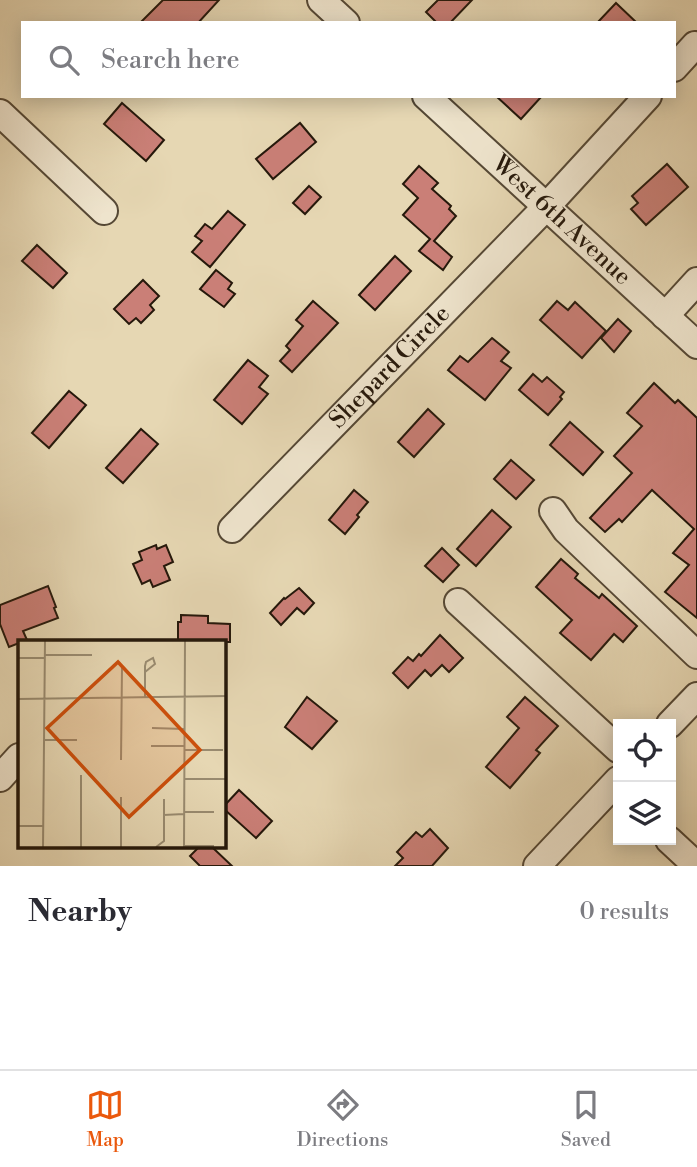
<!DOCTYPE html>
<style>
body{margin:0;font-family:"Libre Bodoni",serif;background:#f2f2f3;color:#2b2b33}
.controls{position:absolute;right:21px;bottom:21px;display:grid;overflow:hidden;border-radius:0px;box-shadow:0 4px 18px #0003}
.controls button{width:63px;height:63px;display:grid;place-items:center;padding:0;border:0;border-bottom:2px solid #e1e1e2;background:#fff;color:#2b2b33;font:35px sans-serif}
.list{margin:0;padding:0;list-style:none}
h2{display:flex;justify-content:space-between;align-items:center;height:91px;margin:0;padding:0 28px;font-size:30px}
h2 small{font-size:23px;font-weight:400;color:#7c7c81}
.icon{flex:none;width:38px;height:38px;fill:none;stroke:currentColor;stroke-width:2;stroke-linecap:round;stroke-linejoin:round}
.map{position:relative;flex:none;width:697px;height:866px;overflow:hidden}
.search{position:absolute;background:#fff;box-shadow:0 4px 18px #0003;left:21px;right:21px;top:21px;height:77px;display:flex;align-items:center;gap:18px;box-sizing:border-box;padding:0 24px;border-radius:0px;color:#7c7c81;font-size:26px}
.sheet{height:203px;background:#fff}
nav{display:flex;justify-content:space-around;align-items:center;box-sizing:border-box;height:98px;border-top:2px solid #e1e1e2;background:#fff;font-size:19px;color:#7c7c81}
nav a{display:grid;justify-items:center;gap:4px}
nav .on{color:#ea580c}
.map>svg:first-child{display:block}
</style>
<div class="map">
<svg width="697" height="866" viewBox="0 0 697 866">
<rect width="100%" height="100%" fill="#e6d7b3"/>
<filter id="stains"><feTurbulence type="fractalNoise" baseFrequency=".00286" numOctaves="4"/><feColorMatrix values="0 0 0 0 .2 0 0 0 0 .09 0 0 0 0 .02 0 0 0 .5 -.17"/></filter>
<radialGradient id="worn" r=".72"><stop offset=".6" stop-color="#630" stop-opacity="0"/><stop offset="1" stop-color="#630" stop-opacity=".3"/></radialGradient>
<g fill="#ca7f77" stroke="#25180b" stroke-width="2">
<polygon points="163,0 219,0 198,23 140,23"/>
<polygon points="438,0 472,0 450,23 437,23 426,12"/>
<polygon points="616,3 637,23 597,23"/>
<polygon points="496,96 542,96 521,119"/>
<polygon points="122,103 164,140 146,161 104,124"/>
<polygon points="300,123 316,142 273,179 256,159"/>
<polygon points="667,164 688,187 646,225 631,209 638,203 632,196"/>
<polygon points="419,166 438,183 432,189 451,206 449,209 456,216 434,241 452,257 443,270 419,251 430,239 403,215 418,198 403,184"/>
<polygon points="309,186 321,197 305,214 293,203"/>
<polygon points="228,211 245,225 210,267 192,252 202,241 195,236 205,224 212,229"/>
<polygon points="37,245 67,273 53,288 22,261"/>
<polygon points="395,256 411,271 375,310 359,295"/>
<polygon points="216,270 232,283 228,289 235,294 224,307 200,289"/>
<polygon points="143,280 159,296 150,305 154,310 141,323 136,318 129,324 114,309"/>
<polygon points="313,301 338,323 292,372 280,361 290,350 286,346 303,326 296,320"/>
<polygon points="557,301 568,310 575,302 606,331 582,358 540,320"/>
<polygon points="618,319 631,331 614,352 601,338"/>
<polygon points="492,338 509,352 501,361 511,368 485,400 448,370 460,356 468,362"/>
<polygon points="248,360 268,376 259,387 268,394 242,424 214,400"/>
<polygon points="533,374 542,382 547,377 564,392 560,397 562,399 548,415 519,390"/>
<polygon points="654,383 675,403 678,400 697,418 697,618 665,592 689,565 673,553 694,529 652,490 622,522 619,519 605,532 590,518 632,473 614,456 642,426 627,413"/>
<polygon points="69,391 86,405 49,448 32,433"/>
<polygon points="428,409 444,424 414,457 398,442"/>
<polygon points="570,422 603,452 583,475 550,445"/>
<polygon points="141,429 158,444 123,483 106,468"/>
<polygon points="511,460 534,480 516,499 494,479"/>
<polygon points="354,490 368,502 357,515 359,517 345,534 329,520"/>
<polygon points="492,510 511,527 476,566 457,549"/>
<polygon points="156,545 157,549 166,545 173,562 164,566 170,580 153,587 150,580 142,584 133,564 142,560 139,552"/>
<polygon points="442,548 459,565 443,582 425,566"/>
<polygon points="561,559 578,574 575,578 599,598 602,594 637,626 623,642 614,634 591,660 560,633 572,620 536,587"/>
<polygon points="48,586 56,607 54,608 58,618 23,631 27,640 9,647 0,624 0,605"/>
<polygon points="299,588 314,603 304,614 297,608 281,625 270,613 284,598 285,599"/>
<polygon points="181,615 208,616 208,623 230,624 230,642 178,642 178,622 181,622"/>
<polygon points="440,635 463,658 449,672 442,665 431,676 425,670 408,688 393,673 408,657 413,661 419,654 421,656"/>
<polygon points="307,697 337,721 312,749 285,727"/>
<polygon points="525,697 558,726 536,750 540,753 510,788 486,767 519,728 507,717"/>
<polygon points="239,790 272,821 256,838 224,809 224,806"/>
<polygon points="430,829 448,848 432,866 395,866 403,858 397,852 416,832 422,837"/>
<polygon points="199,847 212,847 232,866 200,866 190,856"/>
</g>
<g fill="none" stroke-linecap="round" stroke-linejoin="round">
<defs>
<g id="minor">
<polyline points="321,0 346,23"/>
<polyline points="674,68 695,45"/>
<path id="s1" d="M426 96 697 345"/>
<polyline points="0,113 104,211"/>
<polyline points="665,316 697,281"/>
<polyline points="553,511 566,530 697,655"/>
<path id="s2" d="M232 529 546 207 648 96"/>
<polyline points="458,602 618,749"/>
<polyline points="670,724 697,696"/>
<polyline points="0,778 19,757"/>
<polyline points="669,840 697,866"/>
<polyline points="537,866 618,780"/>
</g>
</defs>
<use href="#minor" stroke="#554835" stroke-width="30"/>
<use href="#minor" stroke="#efe5ce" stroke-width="26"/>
</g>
<g text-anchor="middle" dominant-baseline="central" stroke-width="7" stroke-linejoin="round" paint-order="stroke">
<g font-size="24" fill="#25180b" stroke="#efe5ce">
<text stroke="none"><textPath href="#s1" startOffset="184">West 6th Avenue</textPath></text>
<text stroke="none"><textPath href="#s2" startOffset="226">Shepard Circle</textPath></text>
</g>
</g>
<g transform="translate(18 640)">
<rect width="208" height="208" fill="#e6d7b3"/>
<path fill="none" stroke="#998b70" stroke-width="2" d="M27 15H74M0 18H27M127 57V26L128 22 135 18 137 24 127 32M0 59 209 56M134 88 166 89M27 100H59M133 106H166M166 110H205M103 120 104 27M166 139H209M146 159V175L166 174M166 172H196M0 186H26M166 206H196M138 207 146 201V175M25 208 27 0M63 208V135M103 208V157M166 208 167 0"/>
<path fill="#cb4f0c" fill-opacity="0.15" stroke="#cb4f0c" stroke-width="3.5" d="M100 22 182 110 111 177 29 88Z"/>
<rect width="208" height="208" fill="none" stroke="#25180b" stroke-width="3.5"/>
</g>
<rect width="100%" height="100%" filter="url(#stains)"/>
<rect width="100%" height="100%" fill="url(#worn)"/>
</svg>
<div class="controls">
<button><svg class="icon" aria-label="locate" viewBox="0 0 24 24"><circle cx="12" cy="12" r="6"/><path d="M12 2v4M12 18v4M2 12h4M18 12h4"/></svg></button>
<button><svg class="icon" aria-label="layers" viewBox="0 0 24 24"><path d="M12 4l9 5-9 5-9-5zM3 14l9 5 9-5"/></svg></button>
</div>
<div class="search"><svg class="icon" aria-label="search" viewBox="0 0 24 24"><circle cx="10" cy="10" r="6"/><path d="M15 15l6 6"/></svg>Search here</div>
</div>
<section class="sheet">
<h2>Nearby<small>0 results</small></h2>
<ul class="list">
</ul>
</section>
<nav>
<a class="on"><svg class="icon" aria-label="map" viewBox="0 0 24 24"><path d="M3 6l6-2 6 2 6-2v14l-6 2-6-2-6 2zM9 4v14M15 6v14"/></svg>Map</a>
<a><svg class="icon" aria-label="directions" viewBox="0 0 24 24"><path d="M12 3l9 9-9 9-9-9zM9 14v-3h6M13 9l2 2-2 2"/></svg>Directions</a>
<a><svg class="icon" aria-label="saved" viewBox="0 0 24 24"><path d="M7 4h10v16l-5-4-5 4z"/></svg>Saved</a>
</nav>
